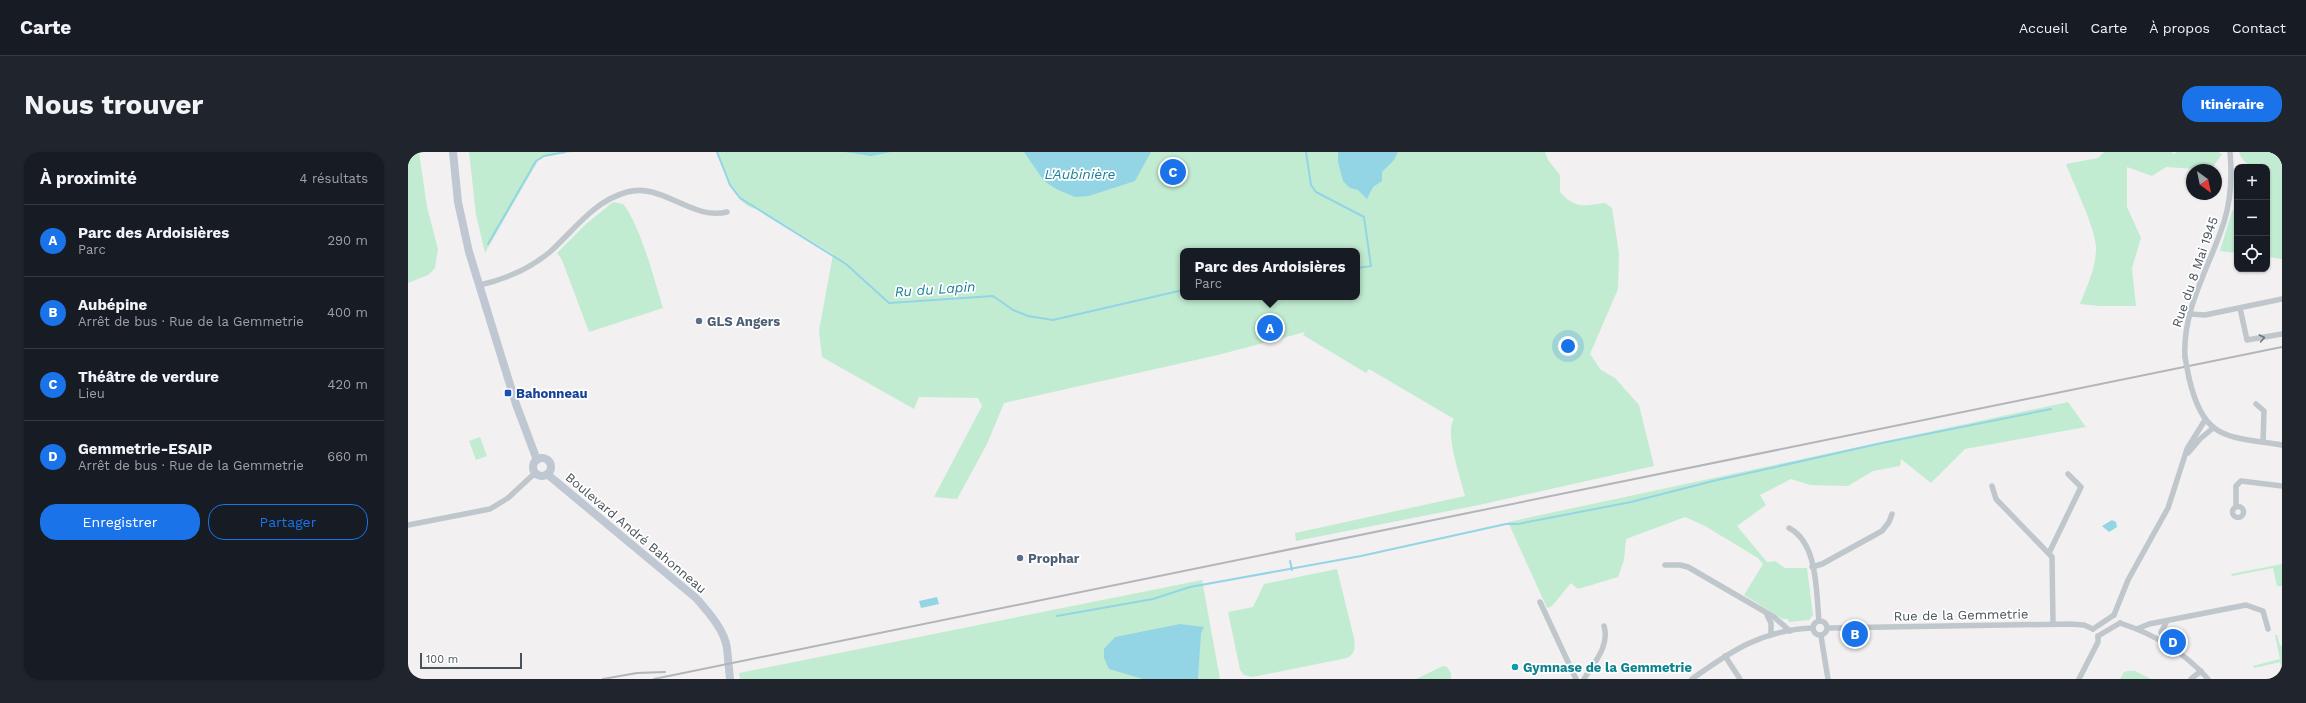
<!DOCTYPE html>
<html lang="fr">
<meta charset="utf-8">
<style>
body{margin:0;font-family:"Work Sans",sans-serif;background:#20242c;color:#f1f3f6}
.controls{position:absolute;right:12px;top:12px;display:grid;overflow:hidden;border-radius:8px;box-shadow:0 1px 3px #0004}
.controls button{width:36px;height:36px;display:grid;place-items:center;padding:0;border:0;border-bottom:1px solid #363941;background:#171b24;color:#f1f3f6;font:20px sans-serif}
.compass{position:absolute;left:1778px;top:12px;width:36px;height:36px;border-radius:50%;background:#171b24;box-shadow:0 1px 3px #0004;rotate:147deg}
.scale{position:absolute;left:12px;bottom:10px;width:102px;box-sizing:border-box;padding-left:4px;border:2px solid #49535b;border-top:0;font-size:11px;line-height:14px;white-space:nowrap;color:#49535b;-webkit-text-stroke:3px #fff;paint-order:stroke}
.you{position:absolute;left:1160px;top:194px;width:14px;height:14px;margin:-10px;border:3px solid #fff;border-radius:50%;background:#1a73e8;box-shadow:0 0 0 6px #1a73e833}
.badge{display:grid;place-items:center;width:26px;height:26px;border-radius:50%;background:#1a73e8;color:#fff;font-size:13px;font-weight:700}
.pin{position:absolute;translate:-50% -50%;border:2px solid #fff;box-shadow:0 1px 4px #0006}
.popup{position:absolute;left:772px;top:96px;width:180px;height:52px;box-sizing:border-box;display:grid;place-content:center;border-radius:8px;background:#171b24;filter:drop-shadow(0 1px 3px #0005);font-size:13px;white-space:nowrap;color:#9ea1a6}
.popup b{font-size:15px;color:#f1f3f6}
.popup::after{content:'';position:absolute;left:50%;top:100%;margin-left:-8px;border:8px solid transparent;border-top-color:#171b24}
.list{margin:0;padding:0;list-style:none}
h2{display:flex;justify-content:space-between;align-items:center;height:52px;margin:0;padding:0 16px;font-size:17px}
h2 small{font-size:13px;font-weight:400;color:#9ea1a6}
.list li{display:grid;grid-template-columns:26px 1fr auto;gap:12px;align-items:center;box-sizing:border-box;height:72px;padding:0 16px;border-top:1px solid #363941}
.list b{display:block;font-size:15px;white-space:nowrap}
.list p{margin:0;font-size:13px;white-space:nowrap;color:#9ea1a6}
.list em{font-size:13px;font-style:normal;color:#9ea1a6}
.actions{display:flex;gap:8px;padding:12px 16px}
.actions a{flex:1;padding:9px 0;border:1px solid #1a73e8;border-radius:16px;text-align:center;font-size:14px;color:#1a73e8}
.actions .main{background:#1a73e8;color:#fff}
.icon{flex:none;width:22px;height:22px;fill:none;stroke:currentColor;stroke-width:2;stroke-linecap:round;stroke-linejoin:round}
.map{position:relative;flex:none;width:1874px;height:527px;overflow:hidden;border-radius:16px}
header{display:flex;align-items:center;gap:24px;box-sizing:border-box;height:56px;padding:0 20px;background:#171b24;border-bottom:1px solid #363941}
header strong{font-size:19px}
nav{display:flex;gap:22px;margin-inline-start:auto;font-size:14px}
.intro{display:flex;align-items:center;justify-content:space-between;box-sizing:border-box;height:96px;padding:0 24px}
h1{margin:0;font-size:28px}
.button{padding:10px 18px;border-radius:16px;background:#1a73e8;color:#fff;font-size:14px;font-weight:700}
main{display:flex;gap:24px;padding:0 24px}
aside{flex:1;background:#171b24;border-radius:16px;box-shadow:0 1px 3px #0004}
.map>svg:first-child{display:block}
</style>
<header>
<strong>Carte</strong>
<nav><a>Accueil</a><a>Carte</a><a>À propos</a><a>Contact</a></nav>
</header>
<div class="intro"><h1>Nous trouver</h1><a class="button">Itinéraire</a></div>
<main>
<aside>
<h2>À proximité<small>4 résultats</small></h2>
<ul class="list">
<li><span class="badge">A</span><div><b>Parc des Ardoisières</b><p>Parc</p></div><em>290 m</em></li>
<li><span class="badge">B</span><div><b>Aubépine</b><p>Arrêt de bus · Rue de la Gemmetrie</p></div><em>400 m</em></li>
<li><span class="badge">C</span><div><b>Théâtre de verdure</b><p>Lieu</p></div><em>420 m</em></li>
<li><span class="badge">D</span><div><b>Gemmetrie-ESAIP</b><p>Arrêt de bus · Rue de la Gemmetrie</p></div><em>660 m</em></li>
</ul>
<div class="actions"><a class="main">Enregistrer</a><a>Partager</a></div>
</aside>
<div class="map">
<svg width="1874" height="527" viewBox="0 0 1874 527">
<rect width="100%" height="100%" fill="#f2f0f0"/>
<g fill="#c2ecd2" fill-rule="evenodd">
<polygon points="0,0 11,0 19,55 30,97 27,116 20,123 0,131"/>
<polygon points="61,0 165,0 136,4 131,7 77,101 68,63"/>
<path d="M309 0H1137L1140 8 1152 23V40C1167 57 1176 54 1197 51L1204 56 1211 101 1210 137 1182 202 1193 218 1207 226 1231 253 1246 314 1071 353 888 389 887 381 1057 344C1053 327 1036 280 1046 267L961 217 958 221 895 183 897 180 810 203 596 251 579 292 549 347 526 345 574 254 570 246 511 245 506 257 414 205 411 179 425 102 351 57C326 56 317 19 309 0ZM775 99H949V145H775Z"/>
<path d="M1696 0H1764L1766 2 1769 0H1810L1814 2 1803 18 1758 15 1744 24 1719 15V55L1733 86 1724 116 1728 154H1692L1672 152C1679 134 1688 116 1688 96 1688 77 1665 31 1658 12L1690 6Z"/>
<path d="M1831 0H1874V107L1859 105V15C1845 15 1836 14 1831 0Z"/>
<path d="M205 50 215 52C232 72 247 130 255 156L181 180 154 108 149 101 178 72Z"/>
<polygon points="1829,57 1829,101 1812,99 1824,59"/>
<polygon points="1660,250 1678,275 1557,297 1523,331 1493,307 1492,314 1465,319 1440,334 1402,333 1383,327 1352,343 1358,353 1329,374 1359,410 1367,409 1377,416 1399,416 1405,463 1401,468 1381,470 1380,467 1375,467 1336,443 1355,412 1350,406 1297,374 1277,365 1218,387 1216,408 1210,425 1170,437 1163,431 1144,454 1139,456 1100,370"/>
<polygon points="72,285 79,304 68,308 61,289"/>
<polygon points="1874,412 1874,434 1869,434 1865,416 1824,424 1823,422"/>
<path d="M929 417 946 486C947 495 948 501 939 506L844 525 836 523 832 518 820 460 845 455 856 432Z"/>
<polygon points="794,428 812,527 332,527 331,521"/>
<polygon points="1867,483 1869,483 1872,493 1874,494 1874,518 1872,510 1846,516 1845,514 1872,507"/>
<polygon points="1035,514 1039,515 1043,521 1043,527 1008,527"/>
<polygon points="1720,519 1727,519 1743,527 1712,527 1716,520"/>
</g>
<g fill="#93d5e5">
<polygon points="437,0 483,0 463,4"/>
<polygon points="616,0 743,0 727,29 681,44 667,45 648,37 636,29"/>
<polygon points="930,0 990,0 986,8 974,20 974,29 965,35 959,47 950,38 942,36 935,29 930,10"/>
<polygon points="1704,368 1708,370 1709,375 1701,380 1694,374"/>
<polygon points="529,445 531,452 513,456 511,449"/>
<polygon points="772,472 796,475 793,481 790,527 735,527 701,517 696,506 696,497 707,485"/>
</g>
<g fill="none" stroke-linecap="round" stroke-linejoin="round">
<g stroke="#93d5e5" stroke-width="2">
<polyline points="309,0 322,33 332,46 438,112 481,151 585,144 605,158 620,164 645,168 775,138"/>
<polyline points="898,0 903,33 908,40 956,65 963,114 949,116"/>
<polyline points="80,92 128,9 136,4 157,0"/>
<polyline points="882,409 884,418"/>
<polyline points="649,464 745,447 782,435 953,404 1098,372 1110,372 1223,350 1305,329 1474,291 1643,257"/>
</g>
<g stroke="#bfc7cd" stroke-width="5.5">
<path d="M72 133C98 127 122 117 143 99 167 77 186 49 219 40 254 30 284 69 319 60"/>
<polyline points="1832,156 1839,188 1874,182"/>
<polyline points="1782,162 1797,163 1874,147"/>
<path d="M1777 205C1774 157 1802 114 1816 70 1823 48 1824 23 1822 0"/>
<path d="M1781 226C1796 289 1818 284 1874 293"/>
<polyline points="1848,252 1856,259 1855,290"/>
<polyline points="1780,301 1792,287 1805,276"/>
<polyline points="1584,334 1588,347 1644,405 1645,472"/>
<circle cx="1830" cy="360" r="5.5"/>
<polyline points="1828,355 1828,334 1833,329 1874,334"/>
<polyline points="0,373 82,357 100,346 127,321"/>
<path d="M1381 376C1410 391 1408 439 1411 469"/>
<polyline points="1641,401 1673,335 1660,322"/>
<polyline points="1257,413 1272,413 1280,415 1366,465 1382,479"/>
<polyline points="1404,415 1414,412 1474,379 1481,370 1484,362"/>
<polyline points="1132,450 1168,527"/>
<polyline points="1359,463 1363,471 1363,482"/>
<polyline points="1706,463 1720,428 1760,356 1779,297 1797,268"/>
<circle cx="1412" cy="476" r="7"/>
<path d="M1712 471C1746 482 1776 500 1800 527"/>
<polyline points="1420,476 1662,472 1676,473 1685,477"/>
<polyline points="1685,477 1706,463"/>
<polyline points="1729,477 1741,472 1838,453 1855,459 1860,477"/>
<polyline points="1413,484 1420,527"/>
<polyline points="1690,484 1712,471"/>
<polyline points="1757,489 1753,480 1759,469"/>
<polyline points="1317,504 1332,527"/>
<path d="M1176 527C1186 511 1202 494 1196 474"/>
<path d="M1284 527C1323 499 1354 478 1405 476"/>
<polyline points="1671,527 1690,490 1690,484"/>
<polyline points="1783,527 1793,519"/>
</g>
<g stroke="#bfc8d2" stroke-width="8">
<polyline points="45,0 50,50 61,100 108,252 129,308"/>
<circle cx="134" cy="315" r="9"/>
<path d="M139 322 288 446C300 460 316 477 319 496 320 506 321 517 322 527"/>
</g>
<g stroke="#b2b5b9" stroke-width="2">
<polyline points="195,527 229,521 257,520"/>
<polyline points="246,527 1874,195"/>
</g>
<polyline stroke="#bfc7cd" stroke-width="5.5" points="1777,205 1781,226"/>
</g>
<defs><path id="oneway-chevron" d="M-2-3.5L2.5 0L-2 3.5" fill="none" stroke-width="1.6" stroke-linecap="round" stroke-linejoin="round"/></defs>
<use stroke="#6c767d" href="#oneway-chevron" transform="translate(1854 186) rotate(-11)"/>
<g fill="#5c6f8a" stroke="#fff" stroke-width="1.5">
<circle cx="291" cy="169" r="4"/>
<circle cx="612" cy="406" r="4"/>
</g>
<rect fill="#1a4fb4" stroke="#fff" stroke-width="1.5" x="96" y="237" width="8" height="8" rx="2"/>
<circle fill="#0f9aa8" stroke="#fff" stroke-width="1.5" cx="1107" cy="515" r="4"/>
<g text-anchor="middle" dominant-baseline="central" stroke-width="3.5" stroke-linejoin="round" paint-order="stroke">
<g font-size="13" fill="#49535b" stroke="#fff">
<text transform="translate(1787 120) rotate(-71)">Rue du 8 Mai 1945</text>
<text transform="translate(228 381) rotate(40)">Boulevard André Bahonneau</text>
<text transform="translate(1553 463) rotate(-1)">Rue de la Gemmetrie</text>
</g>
<g font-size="13" font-weight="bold" fill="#4e5e75" stroke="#fff" text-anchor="start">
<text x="299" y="169">GLS Angers</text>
<text x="620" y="406">Prophar</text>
</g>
<g font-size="13" font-weight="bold" fill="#164399" stroke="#fff" text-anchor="start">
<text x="108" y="241">Bahonneau</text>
</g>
<g font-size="13" font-weight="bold" fill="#0d838f" stroke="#fff" text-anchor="start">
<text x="1115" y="515">Gymnase de la Gemmetrie</text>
</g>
<g font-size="14" font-style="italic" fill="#187f98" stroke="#fff">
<text x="672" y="22">L'Aubinière</text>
<text transform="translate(527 137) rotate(-4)">Ru du Lapin</text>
</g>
</g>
</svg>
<div class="controls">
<button>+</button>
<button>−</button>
<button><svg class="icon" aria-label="locate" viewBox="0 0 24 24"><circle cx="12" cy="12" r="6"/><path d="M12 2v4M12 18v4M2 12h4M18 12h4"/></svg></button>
</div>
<svg class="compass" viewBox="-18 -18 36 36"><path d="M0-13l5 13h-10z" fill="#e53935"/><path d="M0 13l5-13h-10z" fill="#9ea1a6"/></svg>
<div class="scale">100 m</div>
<div class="you"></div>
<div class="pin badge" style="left:862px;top:176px">A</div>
<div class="popup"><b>Parc des Ardoisières</b>Parc</div>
<div class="pin badge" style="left:1447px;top:482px">B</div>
<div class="pin badge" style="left:765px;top:20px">C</div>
<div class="pin badge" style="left:1765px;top:490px">D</div>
</div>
</main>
